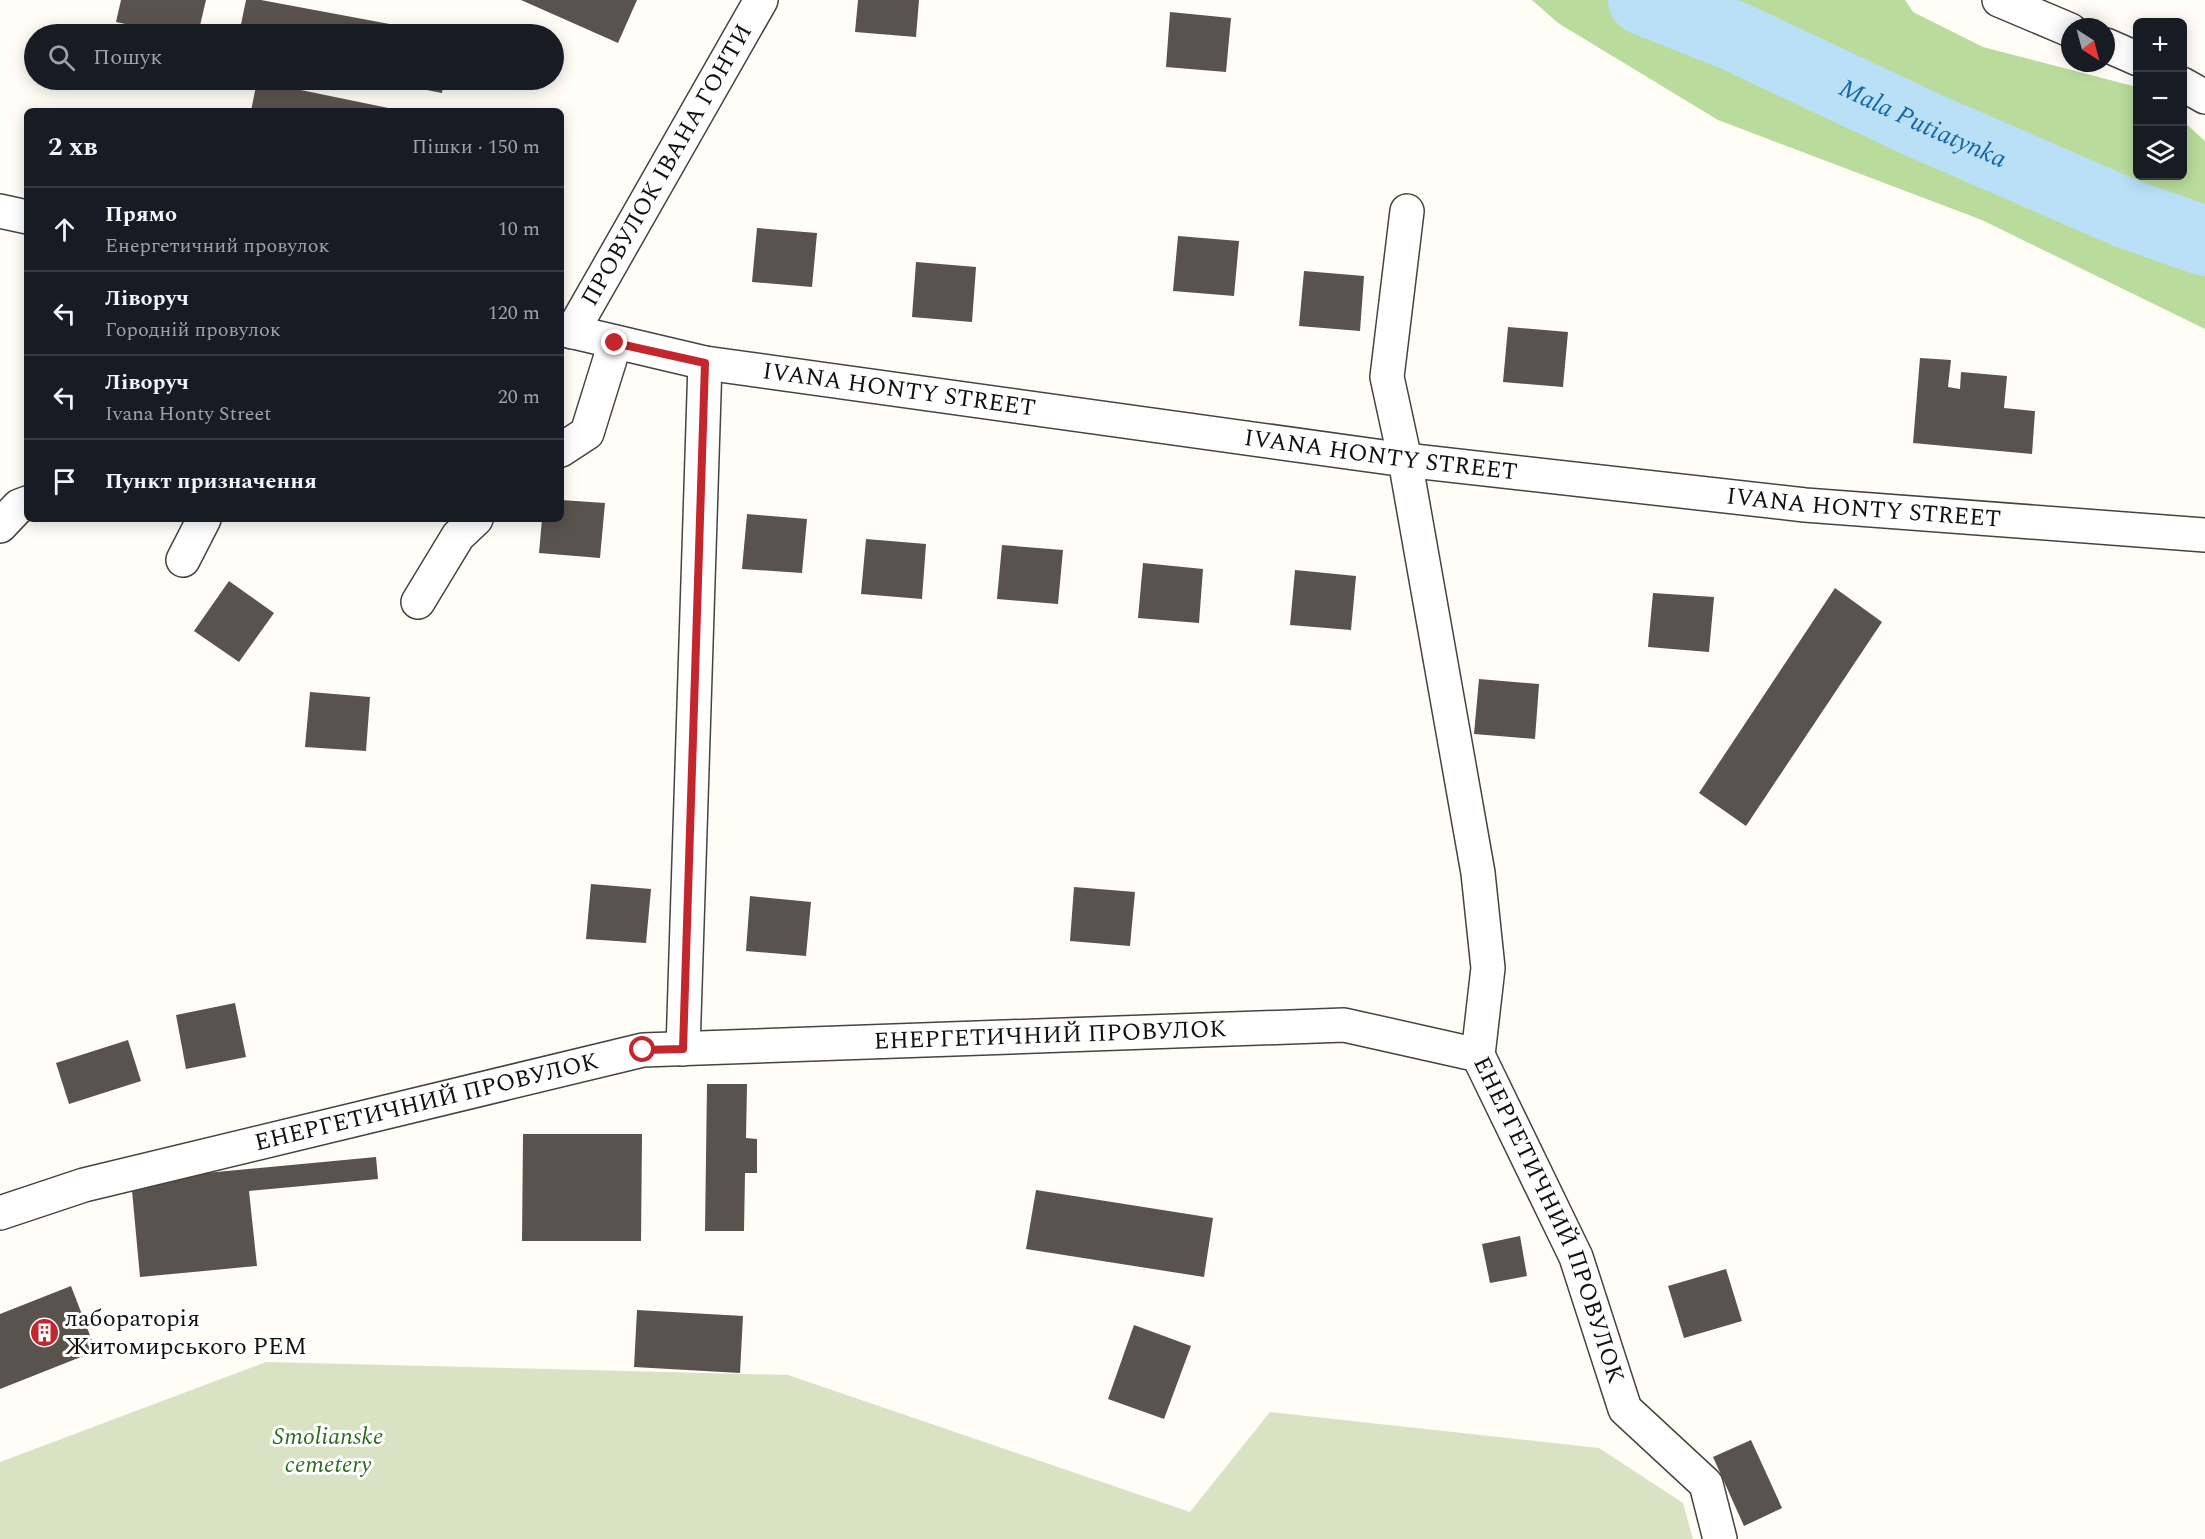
<!DOCTYPE html>
<html lang="uk">
<meta charset="utf-8">
<style>
body{margin:0;font-family:Spectral,serif;background:#20242c;color:#f1f3f6}
.controls{position:absolute;right:18px;top:18px;display:grid;overflow:hidden;border-radius:9px;box-shadow:0 3px 15px #0003}
.controls button{width:54px;height:54px;display:grid;place-items:center;padding:0;border:0;border-bottom:2px solid #363941;background:#171b24;color:#f1f3f6;font:30px sans-serif}
.compass{position:absolute;left:2061px;top:18px;width:54px;height:54px;border-radius:50%;background:#171b24;box-shadow:0 3px 15px #0003;rotate:144deg}
.stop{position:absolute;width:18px;height:18px;margin:-14px;border:4px solid #c4262e;border-radius:50%;background:#fff}
.stop.end{background:#c4262e;border-color:#fff;box-shadow:0 2px 6px #0008}
.list{margin:0;padding:0;list-style:none}
h2{display:flex;justify-content:space-between;align-items:center;height:78px;margin:0;padding:0 24px;font-size:26px}
h2 small{font-size:20px;font-weight:400;color:#9ea1a6}
.list li{display:grid;grid-template-columns:39px 1fr auto;gap:18px;align-items:center;box-sizing:border-box;height:84px;padding:0 24px;border-top:2px solid #363941}
.list b{display:block;font-size:22px;white-space:nowrap}
.list p{margin:0;font-size:20px;white-space:nowrap;color:#9ea1a6}
.list em{font-size:20px;font-style:normal;color:#9ea1a6}
.icon{flex:none;width:33px;height:33px;fill:none;stroke:currentColor;stroke-width:2;stroke-linecap:round;stroke-linejoin:round}
.map{position:relative;flex:none;width:2205px;height:1539px;overflow:hidden}
.search{position:absolute;background:#171b24;box-shadow:0 3px 15px #0003;left:24px;top:24px;width:540px;height:66px;display:flex;align-items:center;gap:15px;box-sizing:border-box;padding:0 21px;border-radius:33px;color:#9ea1a6;font-size:22px}
.panel{position:absolute;background:#171b24;box-shadow:0 3px 15px #0003;left:24px;top:108px;width:540px;height:414px;border-radius:9px}
.map>svg:first-child{display:block}
</style>
<div class="map">
<svg width="2205" height="1539" viewBox="0 0 2205 1539">
<rect width="100%" height="100%" fill="#fffdf5"/>
<polygon fill="#b9dc9c" points="1532,0 1905,0 1913,12 1983,47 2137,87 2138,176 2182,176 2183,121 2205,141 2205,329 1982,220 1718,120 1558,23"/>
<polygon fill="#d9e3c4" points="266,1362 788,1375 1190,1512 1270,1412 1599,1448 1683,1503 1693,1539 0,1539 0,1462"/>
<g fill="none" stroke-linecap="round" stroke-linejoin="round">
<path stroke="#b9e0f7" stroke-width="70" id="s1" d="M1643 0 1736 37 1923 125 2128 214 2205 241"/>
</g>
<g fill="#5a524d">
<polygon points="121,0 206,0 198,34 173,34 116,22"/>
<polygon points="246,0 261,0 443,34 239,34"/>
<polygon points="521,0 637,0 618,43"/>
<polygon points="858,0 919,0 916,37 855,32"/>
<polygon points="1170,12 1231,18 1226,72 1166,67"/>
<polygon points="376,80 444,80 442,93"/>
<polygon points="257,81 398,110 397,111 251,111"/>
<polygon points="757,228 817,233 812,287 752,282"/>
<polygon points="1178,236 1239,241 1234,296 1173,291"/>
<polygon points="916,262 976,267 972,322 912,317"/>
<polygon points="1304,271 1364,276 1360,331 1299,326"/>
<polygon points="1508,327 1568,332 1563,387 1503,382"/>
<polygon points="1920,358 1951,360 1948,387 1960,389 1961,372 2007,376 2004,408 2035,411 2032,454 1913,443"/>
<polygon points="561,500 605,503 600,558 539,553 542,519 561,519"/>
<polygon points="747,514 807,519 802,573 742,569"/>
<polygon points="866,539 926,544 922,599 861,594"/>
<polygon points="1002,545 1063,550 1058,604 997,599"/>
<polygon points="1143,563 1203,569 1199,623 1138,618"/>
<polygon points="1295,570 1356,576 1351,630 1290,625"/>
<polygon points="229,581 274,613 239,662 194,631"/>
<polygon points="1835,588 1882,622 1746,826 1699,793"/>
<polygon points="1653,593 1714,597 1709,652 1648,647"/>
<polygon points="1479,679 1539,684 1535,739 1474,734"/>
<polygon points="310,692 370,697 366,751 305,747"/>
<polygon points="591,884 651,889 646,943 586,939"/>
<polygon points="1074,887 1135,892 1130,946 1070,941"/>
<polygon points="750,896 811,902 806,956 746,951"/>
<polygon points="235,1003 246,1057 186,1069 176,1015"/>
<polygon points="128,1040 141,1081 69,1104 56,1063"/>
<polygon points="707,1084 747,1084 746,1138 757,1139 757,1173 745,1173 744,1231 705,1231"/>
<polygon points="523,1134 642,1134 641,1241 522,1241"/>
<polygon points="376,1157 378,1179 249,1191 257,1266 140,1277 131,1180"/>
<polygon points="1036,1190 1213,1218 1204,1277 1026,1249"/>
<polygon points="1520,1236 1527,1276 1490,1283 1482,1244"/>
<polygon points="1726,1269 1742,1321 1684,1338 1668,1286"/>
<polygon points="71,1286 96,1351 0,1389 0,1314"/>
<polygon points="637,1310 743,1316 740,1373 634,1367"/>
<polygon points="1134,1325 1191,1346 1164,1419 1108,1399"/>
<polygon points="1751,1440 1782,1508 1744,1526 1713,1457"/>
</g>
<g fill="none" stroke-linecap="round" stroke-linejoin="round">
<defs>
<g id="minor">
<polyline points="1999,0 2070,30"/>
<polyline points="2106,45 2138,59"/>
<polyline points="2182,84 2205,97"/>
<polyline points="0,211 27,217"/>
<polyline points="1407,211 1387,377 1405,460 1478,873 1488,968 1478,1055"/>
<path id="s2" d="M561 329 705 363 1405 460 1805 505 2205 535"/>
<path id="s3" d="M572 332 761 0"/>
<polyline points="561,450 587,433 615,343"/>
<polyline points="0,526 19,506 27,503"/>
<polyline points="183,560 204,519"/>
<polyline points="418,602 458,536 476,519"/>
<polyline points="683,1049 705,363"/>
<path id="s4" d="M1478 1055 1576 1257 1625 1409 1706 1484 1720 1539"/>
<path id="s5" d="M0 1213 84 1185 643 1050 1344 1025 1478 1055"/>
</g>
</defs>
<use href="#minor" stroke="#444" stroke-width="36"/>
<use href="#minor" stroke="#fff" stroke-width="33"/>
</g>
<g fill="none" stroke-linecap="round" stroke-linejoin="round">
<polyline stroke="#c4262e" stroke-width="8" points="615,343 705,363 683,1049 643,1050"/>
</g>
<defs>
<symbol id="building-disc" viewBox="-11 -11 22 22"><circle r="9.5" fill="#c4262e" stroke="#fff"/><path d="M-4-6H4V6H1V3H-1V6H-4ZM-2.5-4.3h1.7v1.8h-1.7ZM.8-4.3h1.7v1.8H.8ZM-2.5-1h1.7V.8h-1.7ZM.8-1h1.7V.8H.8Z" fill="#fff"/></symbol>
</defs>
<g fill-rule="evenodd">
<use href="#building-disc" x="28" y="1316" width="33" height="33"/>
</g>
<g text-anchor="middle" dominant-baseline="central" stroke-width="6" stroke-linejoin="round" paint-order="stroke">
<g font-size="24" fill="#111" stroke="#fff">
<text stroke="none"><textPath href="#s3" startOffset="192">ПРОВУЛОК ІВАНА ГОНТИ</textPath></text>
<text stroke="none"><textPath href="#s2" startOffset="344">IVANA HONTY STREET</textPath></text>
<text stroke="none"><textPath href="#s2" startOffset="830">IVANA HONTY STREET</textPath></text>
<text stroke="none"><textPath href="#s2" startOffset="1316">IVANA HONTY STREET</textPath></text>
<text stroke="none"><textPath href="#s5" startOffset="1071">ЕНЕРГЕТИЧНИЙ ПРОВУЛОК</textPath></text>
<text stroke="none"><textPath href="#s5" startOffset="441">ЕНЕРГЕТИЧНИЙ ПРОВУЛОК</textPath></text>
<text stroke="none"><textPath href="#s4" startOffset="180">ЕНЕРГЕТИЧНИЙ ПРОВУЛОК</textPath></text>
</g>
<g font-size="24" fill="#111" stroke="#fff" text-anchor="start">
<text x="65" y="1319">лабораторія<tspan x="65" dy="28">Житомирського РЕМ</tspan></text>
</g>
<g font-size="24" font-style="italic" fill="#2f6b1f" stroke="#fff">
<text x="328" y="1437">Smolianske<tspan x="328" dy="28">cemetery</tspan></text>
</g>
<g font-size="26" font-style="italic" fill="#1768a6" stroke="#fff">
<text stroke="none"><textPath href="#s1" startOffset="306">Mala Putiatynka</textPath></text>
</g>
</g>
</svg>
<div class="controls">
<button>+</button>
<button>−</button>
<button><svg class="icon" aria-label="layers" viewBox="0 0 24 24"><path d="M12 4l9 5-9 5-9-5zM3 14l9 5 9-5"/></svg></button>
</div>
<svg class="compass" viewBox="-18 -18 36 36"><path d="M0-13l5 13h-10z" fill="#e53935"/><path d="M0 13l5-13h-10z" fill="#9ea1a6"/></svg>
<div class="stop" style="left:643px;top:1050px"></div>
<div class="stop end" style="left:615px;top:343px"></div>
<div class="search"><svg class="icon" aria-label="search" viewBox="0 0 24 24"><circle cx="10" cy="10" r="6"/><path d="M15 15l6 6"/></svg>Пошук</div>
<section class="panel">
<h2>2 хв<small>Пішки · 150 m</small></h2>
<ul class="list">
<li><svg class="icon" aria-label="ahead" viewBox="0 0 24 24"><path d="M12 20V5M6 11l6-6 6 6"/></svg><div><b>Прямо</b><p>Енергетичний провулок</p></div><em>10 m</em></li>
<li><svg class="icon" aria-label="left" viewBox="0 0 24 24"><path d="M17 20v-9H6M10 6l-5 5 5 5"/></svg><div><b>Ліворуч</b><p>Городній провулок</p></div><em>120 m</em></li>
<li><svg class="icon" aria-label="left" viewBox="0 0 24 24"><path d="M17 20v-9H6M10 6l-5 5 5 5"/></svg><div><b>Ліворуч</b><p>Ivana Honty Street</p></div><em>20 m</em></li>
<li><svg class="icon" aria-label="arrive" viewBox="0 0 24 24"><path d="M6 21V4h12l-3 4 3 4H6"/></svg><div><b>Пункт призначення</b></div></li>
</ul>
</section>
</div>
